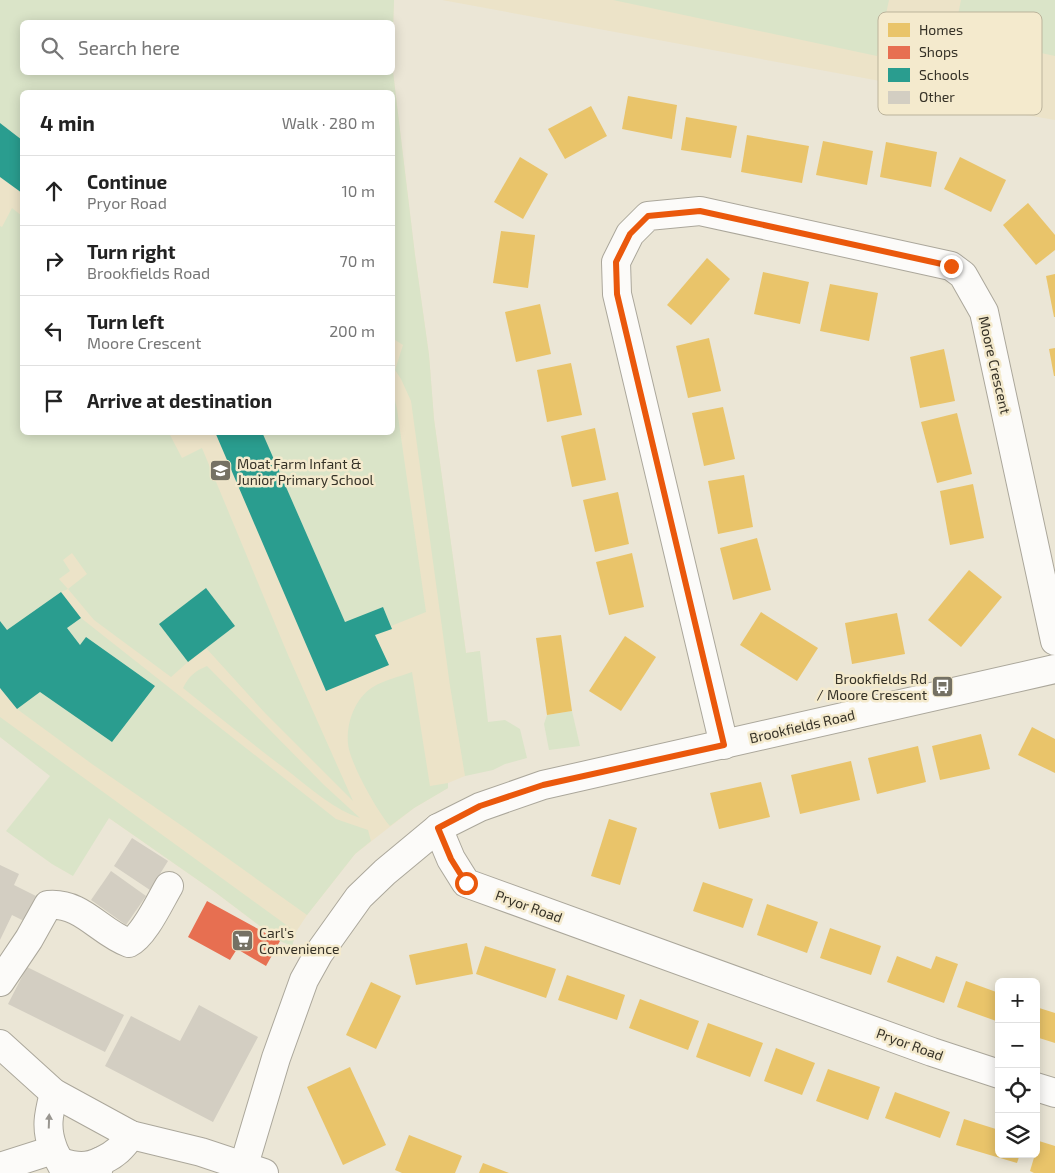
<!DOCTYPE html>
<meta charset="utf-8">
<style>
body{margin:0;font-family:"Exo 2",sans-serif;background:#f6f6f6;color:#222}
.controls{position:absolute;right:15px;bottom:15px;display:grid;overflow:hidden;border-radius:8px;box-shadow:0 2px 12px #0003}
.controls button{width:45px;height:45px;display:grid;place-items:center;padding:0;border:0;border-bottom:1px solid #e0e0e0;background:#fff;color:#222;font:25px sans-serif}
.stop{position:absolute;width:15px;height:15px;margin:-11px;border:4px solid #ea580c;border-radius:50%;background:#fff}
.stop.end{background:#ea580c;border-color:#fff;box-shadow:0 1px 5px #0008}
.list{margin:0;padding:0;list-style:none}
h2{display:flex;justify-content:space-between;align-items:center;height:65px;margin:0;padding:0 20px;font-size:21px}
h2 small{font-size:16px;font-weight:400;color:#767676}
.list li{display:grid;grid-template-columns:32px 1fr auto;gap:15px;align-items:center;box-sizing:border-box;height:70px;padding:0 20px;border-top:1px solid #e0e0e0}
.list b{display:block;font-size:19px;white-space:nowrap}
.list p{margin:0;font-size:16px;white-space:nowrap;color:#767676}
.list em{font-size:16px;font-style:normal;color:#767676}
.icon{flex:none;width:28px;height:28px;fill:none;stroke:currentColor;stroke-width:2;stroke-linecap:round;stroke-linejoin:round}
.map{position:relative;flex:none;width:1055px;height:1173px;overflow:hidden}
.search{position:absolute;background:#fff;box-shadow:0 2px 12px #0003;left:20px;top:20px;width:375px;height:55px;display:flex;align-items:center;gap:12px;box-sizing:border-box;padding:0 18px;border-radius:8px;color:#767676;font-size:19px}
.panel{position:absolute;background:#fff;box-shadow:0 2px 12px #0003;left:20px;top:90px;width:375px;height:345px;border-radius:8px}
.map>svg:first-child{display:block}
</style>
<div class="map">
<svg width="1055" height="1173" viewBox="0 0 1055 1173">
<rect width="100%" height="100%" fill="#ebe6d6"/>
<g fill="#ece3c8" fill-rule="evenodd">
<path d="M0 0H394L393 31 392 22H22V72H393L415 255 429 355 434 419 466 653 480 651 465 776 448 783V788L414 808 355 854 307 915 296 932 292 946 280 941 215 892 109 818 0 737ZM22 92H392V432H22Z"/>
<polygon points="442,0 1055,0 1055,120 1020,114 929,90"/>
</g>
<g fill="#dae4c8" fill-rule="evenodd">
<polygon points="0,0 394,0 393,31 392,22 22,22 22,72 393,72 415,255 429,355 434,419 466,653 480,651 488,722 505,720 520,729 527,758 505,764 493,770 465,776 450,686 411,401 401,379 395,370 403,345 392,338 392,92 22,92 22,140 0,123"/>
<polygon points="613,0 889,0 877,56"/>
<polygon points="961,0 1055,0 1055,56 954,34"/>
<path d="M12 208 22 216V432L169 433 182 458 202 448 288 655 353 801 265 713 206 648 235 626 206 588 159 624 188 662 171 677 94 620 68 589 61 592 7 630 0 621V226L2 227ZM72 553 87 574 68 589 59 579 70 571 63 560Z"/>
<polygon points="393,392 397,409 426,612 391,626 383,607 345,622 262,433 392,432"/>
<polygon points="81,618 336,819 368,830 371,841 355,854 307,915 188,830 92,764 17,709 40,692 112,742 86,637 80,645 67,628"/>
<path d="M207 666 324 785 360 818C335 810 312 790 292 774 255 746 219 717 183 688 189 676 195 671 207 666Z"/>
<path d="M412 672 430 786 448 783V788L414 808 390 826C377 811 350 763 348 744 346 723 355 698 373 687 384 680 399 677 412 672Z"/>
<polygon points="572,711 580,746 549,750 544,724 547,715"/>
<polygon points="0,717 296,932 292,946 280,941 215,892 109,818 73,876 52,864 6,831 50,776 0,737"/>
</g>
<g fill="#e9c46a">
<polygon points="628,96 677,105 672,139 622,129"/>
<polygon points="591,106 607,136 565,159 548,129"/>
<polygon points="686,117 737,126 731,158 681,150"/>
<polygon points="747,135 809,146 802,183 741,172"/>
<polygon points="823,141 873,151 867,185 816,175"/>
<polygon points="886,142 937,152 931,187 880,177"/>
<polygon points="520,157 548,174 523,219 494,202"/>
<polygon points="960,157 1006,180 991,212 944,189"/>
<polygon points="1028,203 1055,235 1055,250 1036,265 1003,225"/>
<polygon points="501,231 535,235 528,288 493,283"/>
<polygon points="707,258 730,279 691,325 667,305"/>
<polygon points="763,272 809,282 800,324 754,314"/>
<polygon points="1055,274 1055,317 1054,317 1046,276"/>
<polygon points="830,284 878,293 869,341 820,331"/>
<polygon points="540,304 551,354 516,362 505,312"/>
<polygon points="709,338 721,391 688,398 676,346"/>
<polygon points="1055,348 1055,376 1054,376 1049,349"/>
<polygon points="944,349 955,401 920,408 910,357"/>
<polygon points="571,363 582,415 547,422 537,370"/>
<polygon points="723,407 735,459 704,466 692,413"/>
<polygon points="957,413 972,474 937,483 921,422"/>
<polygon points="595,428 606,480 572,487 561,436"/>
<polygon points="744,475 753,527 718,534 708,481"/>
<polygon points="973,484 984,538 950,545 940,491"/>
<polygon points="618,492 629,544 595,552 583,500"/>
<polygon points="757,538 771,590 733,600 720,548"/>
<polygon points="632,553 644,607 609,615 596,562"/>
<polygon points="969,570 1002,597 961,647 928,620"/>
<polygon points="761,612 818,648 797,681 740,645"/>
<polygon points="897,613 905,654 852,664 845,623"/>
<polygon points="561,635 572,711 547,715 536,638"/>
<polygon points="625,636 656,657 621,711 589,691"/>
<polygon points="1032,727 1055,739 1055,773 1018,755"/>
<polygon points="981,734 990,769 940,780 932,746"/>
<polygon points="918,746 926,782 877,794 868,758"/>
<polygon points="851,761 860,800 800,814 791,775"/>
<polygon points="761,782 770,817 719,829 710,793"/>
<polygon points="609,819 637,828 620,885 591,876"/>
<polygon points="703,882 753,899 743,928 693,911"/>
<polygon points="767,904 818,922 807,953 757,935"/>
<polygon points="830,928 881,946 871,975 820,958"/>
<polygon points="467,943 473,974 416,985 409,955"/>
<polygon points="485,946 556,969 546,998 476,974"/>
<polygon points="897,956 931,969 936,956 958,964 944,1003 887,982"/>
<polygon points="567,975 625,995 617,1020 558,1000"/>
<polygon points="966,981 999,993 999,1022 957,1007"/>
<polygon points="371,982 401,996 376,1049 346,1035"/>
<polygon points="640,999 699,1021 688,1050 629,1028"/>
<polygon points="1036,1007 1055,1013 1055,1043 1036,1037"/>
<polygon points="708,1023 763,1043 750,1077 696,1057"/>
<polygon points="776,1048 815,1063 802,1095 764,1081"/>
<polygon points="350,1067 386,1145 343,1165 307,1087"/>
<polygon points="828,1069 880,1087 868,1120 816,1101"/>
<polygon points="895,1092 950,1112 940,1138 885,1118"/>
<polygon points="964,1119 999,1130 999,1154 1020,1154 1017,1163 956,1145"/>
<polygon points="409,1135 462,1156 455,1173 402,1173 395,1170"/>
<polygon points="1039,1141 1055,1146 1055,1173 1034,1173 1030,1171"/>
<polygon points="483,1163 509,1173 479,1173"/>
</g>
<polygon fill="#e76f51" points="207,901 280,941 266,966 237,949 230,960 188,937"/>
<g fill="#2a9d8f">
<polygon points="0,123 22,140 22,193 0,177"/>
<polygon points="215,432 262,432 345,622 383,607 392,629 375,635 389,665 326,691"/>
<polygon points="206,588 235,626 188,662 159,624"/>
<polygon points="61,592 81,618 67,628 80,645 86,637 155,686 112,742 40,692 17,709 0,688 0,621 7,630"/>
</g>
<g fill="#d3cec2">
<polygon points="132,838 168,861 150,890 114,866"/>
<polygon points="0,865 19,874 14,885 36,896 24,921 12,915 0,940"/>
<polygon points="111,871 146,896 126,925 91,900"/>
<polygon points="27,967 124,1015 105,1052 8,1004"/>
<polygon points="199,1005 258,1037 213,1122 105,1066 131,1016 180,1041"/>
</g>
<g fill="none" stroke-linecap="round" stroke-linejoin="round">
<defs>
<g id="minor">
<polyline points="724,745 617,294 616,262 630,234 648,216 700,211 951,266 963,275 984,312 1055,641"/>
<polyline points="438,828 451,859 466,883 932,1052 999,1074"/>
<path d="M0 982 29 939 48 905C82 902 99 932 129 943 144 936 160 901 169 886"/>
<polyline points="1036,1087 1055,1093"/>
<path d="M61 1162C76 1167 87 1168 101 1161"/>
<polyline points="244,1165 276,1058 304,980 319,953 359,897 385,872 438,828 480,807 543,785 1055,669"/>
<polyline points="0,1167 53,1150"/>
</g>
<g id="tertiary">
<polyline points="0,1044 54,1093 131,1135 201,1152 264,1173"/>
<path d="M54 1093C49 1113 45 1127 53 1148 56 1157 62 1163 65 1173"/>
<path d="M97 1173 101 1161C115 1155 123 1147 131 1135"/>
</g>
</defs>
<use href="#minor" stroke="#aba79b" stroke-width="30"/>
<use href="#tertiary" stroke="#aba79b" stroke-width="30"/>
<use href="#minor" stroke="#fcfbf9" stroke-width="28"/>
<use href="#tertiary" stroke="#fcfbf9" stroke-width="28"/>
</g>
<defs><path id="oneway-solid" d="M-6-.8H1V-3.2L6.5 0L1 3.2V.8H-6Z" transform="scale(1.25)"/></defs>
<use fill="#999690" href="#oneway-solid" transform="translate(49 1121) rotate(-88)"/>
<g fill="none" stroke-linecap="round" stroke-linejoin="round">
<polyline stroke="#ea580c" stroke-width="6" points="466,883 451,859 438,828 480,806 543,785 724,745 617,294 616,262 630,234 648,216 700,211 951,266"/>
</g>
<defs>
<symbol id="school-square" viewBox="-11 -11 22 22"><rect x="-9" y="-9" width="18" height="18" rx="4" fill="#757164" stroke="#f4eacd"/><path d="M0-5L7-2L0 1L-7-2ZM-4 1L0 2.5L4 1V4Q0 6-4 4Z" fill="#fff"/></symbol>
<symbol id="bus-square" viewBox="-11 -11 22 22"><rect x="-9" y="-9" width="18" height="18" rx="4" fill="#757164" stroke="#f4eacd"/><path d="M-5-6H5V4H4V6H2V4H-2V6H-4V4H-5ZM-3.5-4V0h7V-4ZM-3.5 1.2v1.5H-2V1.2ZM2 1.2v1.5H3.5V1.2Z" fill="#fff"/></symbol>
<symbol id="supermarket-square" viewBox="-11 -11 22 22"><rect x="-9" y="-9" width="18" height="18" rx="4" fill="#757164" stroke="#f4eacd"/><path d="M-6-5.5h2.5l.6 2H6L4.5 2H-2.5L-4.4-4H-6ZM-1.5 3.2a1.3 1.3 0 1 0 .1 0ZM3 3.2a1.3 1.3 0 1 0 .1 0Z" fill="#fff"/></symbol>
</defs>
<g fill-rule="evenodd">
<use href="#school-square" x="208" y="458" width="25" height="25"/>
<use href="#bus-square" x="930" y="674" width="25" height="25"/>
<use href="#supermarket-square" x="230" y="928" width="25" height="25"/>
</g>
<g text-anchor="middle" dominant-baseline="central" stroke-width="5" stroke-linejoin="round" paint-order="stroke">
<g font-size="14" fill="#363227" stroke="#f4eacd">
<text transform="translate(995 365) rotate(77)">Moore Crescent</text>
<text transform="translate(802 726) rotate(-13)">Brookfields Road</text>
<text transform="translate(529 906) rotate(20)">Pryor Road</text>
<text transform="translate(910 1044) rotate(20)">Pryor Road</text>
</g>
<g font-size="14" fill="#363227" stroke="#f4eacd" text-anchor="start">
<text x="237" y="463">Moat Farm Infant &amp;<tspan x="237" dy="16">Junior Primary School</tspan></text>
<text x="927" y="678" text-anchor="end">Brookfields Rd<tspan x="927" dy="16">/ Moore Crescent</tspan></text>
<text x="259" y="932">Carl's<tspan x="259" dy="16">Convenience</tspan></text>
</g>
</g>
<rect x="878" y="12" width="164" height="103" rx="8" fill="#f4eacd" stroke="#bbb39b" stroke-width="1"/>
<rect x="888" y="23" width="22" height="14" fill="#e9c46a"/>
<rect x="888" y="46" width="22" height="13" fill="#e76f51"/>
<rect x="888" y="68" width="22" height="14" fill="#2a9d8f"/>
<rect x="888" y="91" width="22" height="13" fill="#d3cec2"/>
<g font-size="14" fill="#363227">
<text x="919" y="35">Homes</text>
<text x="919" y="57">Shops</text>
<text x="919" y="80">Schools</text>
<text x="919" y="102">Other</text>
</g>
</svg>
<div class="controls">
<button>+</button>
<button>−</button>
<button><svg class="icon" aria-label="locate" viewBox="0 0 24 24"><circle cx="12" cy="12" r="6"/><path d="M12 2v4M12 18v4M2 12h4M18 12h4"/></svg></button>
<button><svg class="icon" aria-label="layers" viewBox="0 0 24 24"><path d="M12 4l9 5-9 5-9-5zM3 14l9 5 9-5"/></svg></button>
</div>
<div class="stop" style="left:466px;top:883px"></div>
<div class="stop end" style="left:951px;top:266px"></div>
<div class="search"><svg class="icon" aria-label="search" viewBox="0 0 24 24"><circle cx="10" cy="10" r="6"/><path d="M15 15l6 6"/></svg>Search here</div>
<section class="panel">
<h2>4 min<small>Walk · 280 m</small></h2>
<ul class="list">
<li><svg class="icon" aria-label="ahead" viewBox="0 0 24 24"><path d="M12 20V5M6 11l6-6 6 6"/></svg><div><b>Continue</b><p>Pryor Road</p></div><em>10 m</em></li>
<li><svg class="icon" aria-label="right" viewBox="0 0 24 24"><path d="M7 20v-9h11M14 6l5 5-5 5"/></svg><div><b>Turn right</b><p>Brookfields Road</p></div><em>70 m</em></li>
<li><svg class="icon" aria-label="left" viewBox="0 0 24 24"><path d="M17 20v-9H6M10 6l-5 5 5 5"/></svg><div><b>Turn left</b><p>Moore Crescent</p></div><em>200 m</em></li>
<li><svg class="icon" aria-label="arrive" viewBox="0 0 24 24"><path d="M6 21V4h12l-3 4 3 4H6"/></svg><div><b>Arrive at destination</b></div></li>
</ul>
</section>
</div>
